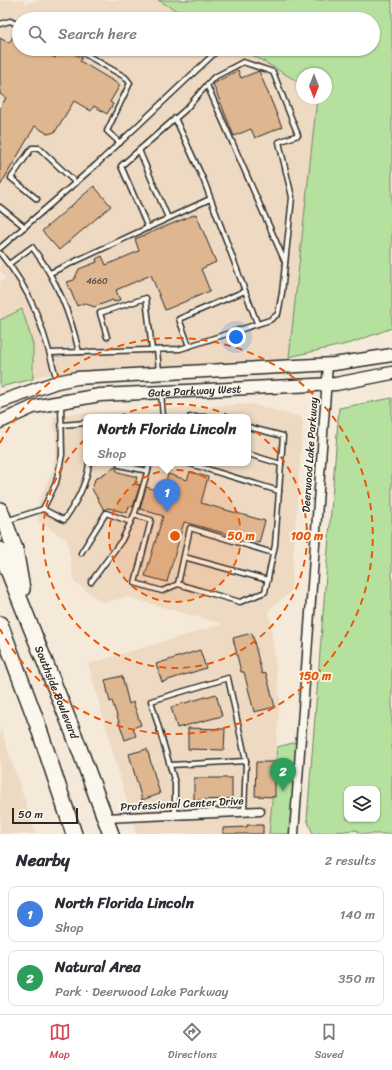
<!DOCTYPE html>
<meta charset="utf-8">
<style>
body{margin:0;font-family:Sriracha,sans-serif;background:#f2f2f3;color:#2b2b33}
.controls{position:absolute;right:12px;bottom:12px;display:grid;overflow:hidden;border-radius:8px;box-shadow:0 1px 3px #0004}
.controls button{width:36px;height:36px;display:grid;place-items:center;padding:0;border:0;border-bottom:1px solid #e1e1e2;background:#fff;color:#2b2b33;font:20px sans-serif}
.compass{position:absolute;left:296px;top:68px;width:36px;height:36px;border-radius:50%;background:#fff;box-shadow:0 1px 3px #0004;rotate:180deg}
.scale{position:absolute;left:12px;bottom:10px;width:66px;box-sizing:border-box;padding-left:4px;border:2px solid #2b2b2b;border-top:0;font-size:11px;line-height:14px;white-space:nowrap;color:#2b2b2b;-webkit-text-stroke:3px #fbf7ec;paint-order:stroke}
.you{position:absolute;left:236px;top:337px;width:14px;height:14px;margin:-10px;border:3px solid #fff;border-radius:50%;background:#1a73e8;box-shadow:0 0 0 6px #1a73e833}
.badge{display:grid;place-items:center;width:26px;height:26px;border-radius:50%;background:#d1495b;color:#fff;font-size:13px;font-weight:700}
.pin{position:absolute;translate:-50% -33px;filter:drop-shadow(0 1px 2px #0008)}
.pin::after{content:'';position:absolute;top:21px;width:14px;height:12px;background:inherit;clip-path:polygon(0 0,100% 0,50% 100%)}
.popup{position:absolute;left:83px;top:414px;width:168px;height:52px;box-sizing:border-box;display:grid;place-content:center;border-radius:8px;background:#fff;filter:drop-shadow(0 1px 3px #0005);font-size:13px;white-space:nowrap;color:#7c7c81}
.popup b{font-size:15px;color:#2b2b33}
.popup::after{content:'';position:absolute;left:50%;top:100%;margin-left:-8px;border:8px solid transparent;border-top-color:#fff}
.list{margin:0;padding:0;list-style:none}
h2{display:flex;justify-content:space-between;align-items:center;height:52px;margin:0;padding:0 16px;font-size:17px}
h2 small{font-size:13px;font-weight:400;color:#7c7c81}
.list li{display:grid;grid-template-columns:26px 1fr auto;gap:12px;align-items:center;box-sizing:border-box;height:56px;margin:0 8px 8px;padding:0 8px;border:1px solid #e1e1e2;border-radius:8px}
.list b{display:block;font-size:15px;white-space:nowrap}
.list p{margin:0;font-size:13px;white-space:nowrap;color:#7c7c81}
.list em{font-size:13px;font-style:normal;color:#7c7c81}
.icon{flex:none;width:22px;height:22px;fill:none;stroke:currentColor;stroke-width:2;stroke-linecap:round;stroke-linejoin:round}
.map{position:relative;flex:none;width:392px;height:834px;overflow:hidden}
.search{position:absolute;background:#fff;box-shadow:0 1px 3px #0004;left:12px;right:12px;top:12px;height:44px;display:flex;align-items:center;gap:10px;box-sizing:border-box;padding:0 14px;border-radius:22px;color:#7c7c81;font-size:15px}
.sheet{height:180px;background:#fff}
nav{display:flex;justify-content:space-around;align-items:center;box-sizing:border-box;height:56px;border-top:1px solid #e1e1e2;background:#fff;font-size:11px;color:#7c7c81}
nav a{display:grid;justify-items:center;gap:2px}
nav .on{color:#d1495b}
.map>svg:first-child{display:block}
</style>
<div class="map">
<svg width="392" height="834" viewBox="0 0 392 834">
<rect width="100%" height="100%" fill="#f5ead9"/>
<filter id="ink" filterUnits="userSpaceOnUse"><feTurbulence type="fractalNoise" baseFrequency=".025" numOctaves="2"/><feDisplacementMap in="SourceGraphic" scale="8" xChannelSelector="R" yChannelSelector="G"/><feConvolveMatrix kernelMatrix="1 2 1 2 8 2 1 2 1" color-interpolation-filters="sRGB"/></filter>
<g filter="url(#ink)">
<g fill="#eedac3" fill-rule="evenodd">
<polygon points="0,0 24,0 26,4 40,0 158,0 191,19 19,19 19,49 242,49 302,84 302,98 317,98 289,357 286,361 92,370 44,375 33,379 33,344 22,309 0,320 0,281 6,280 0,270"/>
<path d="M252 404 301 417 303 421 291 592 269 610 280 700 269 834H136L88 664 222 624 127 597 103 603 74 582 67 540 38 521V503L53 469 56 444 53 417 70 414ZM86 417H248V463H86Z"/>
<polygon points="0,726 36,834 0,834"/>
</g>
<g fill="#b5e09e" stroke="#708664" fill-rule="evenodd">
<polygon points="158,0 392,0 392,328 351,343 289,357 317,98 326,98 326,74 302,74 302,84 242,49 373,49 373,19 191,19"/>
<polygon points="22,309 33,344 33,379 0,387 0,320"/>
<path d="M392 398V834H359L357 830 313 834 307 819 339 408ZM347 789H377V819H347Z"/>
<polygon points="297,742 290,834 269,834 277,747"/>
</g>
<g fill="#deb68f" stroke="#2b2b2b">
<polygon points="18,28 19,49 23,49 30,53 33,49 39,49 55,58 59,50 67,54 69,51 82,58 80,61 120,85 110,102 113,104 107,114 94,106 91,111 74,101 55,132 48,134 35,126 0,186 0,108 6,98 0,94 0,38 9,43"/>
<polygon points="238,70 241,78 259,71 282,127 255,138 251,129 234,136 213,84"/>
<polygon points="94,186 111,206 59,250 42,231"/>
<polygon points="196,214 216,262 201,269 210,291 165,310 151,275 116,290 120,300 114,302 113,300 94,307 84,303 77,306 67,282 74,280 79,269 97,262 96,259 102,256 106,265 139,251 135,239"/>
<polygon points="115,467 118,472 137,477 135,484 140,485 133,507 129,506 127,513 108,508 104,510 92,489 95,479"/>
<polygon points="190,472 208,477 201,503 265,521 259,543 184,522 167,582 145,576 163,516 140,509 146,487 163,492 168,474 187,480"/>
<polygon points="252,633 262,674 266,673 275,707 254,712 244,672 241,672 233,638"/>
<polygon points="200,650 206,668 162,682 156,664"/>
<polygon points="122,676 129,704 133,702 141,725 133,728 136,736 125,740 112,701 110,702 105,680"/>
<polygon points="216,694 222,716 177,728 171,707"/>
<polygon points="188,728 225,729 224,750 188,749"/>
<polygon points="147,749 160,794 142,800 129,754"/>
<polygon points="256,762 275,762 275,797 255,796"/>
<polygon points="194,778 232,778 232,799 194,800"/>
<polygon points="247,825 263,825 263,834 223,834 223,828 247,827"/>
</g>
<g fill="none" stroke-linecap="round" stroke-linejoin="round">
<defs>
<g id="lane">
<polyline points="0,24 10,21 19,25"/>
<polyline points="76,49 125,77 130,83 107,131 120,143"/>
<polyline points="207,85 285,262"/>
<polyline points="175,118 204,181 257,323"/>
<polyline points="139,150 168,218"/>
<polyline points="37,199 11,178 32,148 39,148 76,183"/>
<polyline points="0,207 25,227"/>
<polyline points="0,248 97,164 219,49"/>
<path d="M0 253C34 293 44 331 57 381"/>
<path d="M9 264 32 247C57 280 70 313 79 352"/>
<polyline points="50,273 210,199"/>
<polyline points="107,337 100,313 146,298 152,350"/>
<polyline points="189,346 179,319 245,291"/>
<polyline points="157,350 159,371"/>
<polyline points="50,353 180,349 270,320 278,314 282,293 292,197 279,142 298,135 273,72 243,62 213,78 185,110 121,166 148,228"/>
<polyline points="161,393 163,417"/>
<polyline points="190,417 212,417"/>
<polyline points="62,425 86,423"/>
<polyline points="248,454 281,464"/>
<polyline points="119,463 119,465 148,471"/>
<polyline points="187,463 279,491 283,436 248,427"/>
<polyline points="43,509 56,483 62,455 61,404"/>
<polyline points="134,515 151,520 135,583 162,591 178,584"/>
<path d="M6 521 43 509 64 520C76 503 87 484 89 463"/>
<polyline points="81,553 106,513 131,522"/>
<polyline points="273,553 190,528 178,584 240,602 265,592 275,545 279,491"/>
<polyline points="184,557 268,580"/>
<polyline points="91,582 122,540 135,513 150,463"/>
<polyline points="170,765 246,761"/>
<polyline points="175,815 175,783 151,701 228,678 246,761 244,812"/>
</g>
<g id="street">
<polyline points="105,818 260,811"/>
<polyline points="294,834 328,365"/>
</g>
<g id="secondary">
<polyline points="0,402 57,382 77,378 334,364 392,355"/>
<path id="s1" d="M0 422 33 407 100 395 336 384 392 373"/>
</g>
<g id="highway">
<polyline points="0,510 15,549 22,589"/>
<path id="s2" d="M0 550 73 732 111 834"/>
<polyline points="0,624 37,723 74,834"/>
</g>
</defs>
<use href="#lane" stroke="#2b2b2b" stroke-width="7"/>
<use href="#street" stroke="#2b2b2b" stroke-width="11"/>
<use href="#secondary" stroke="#2b2b2b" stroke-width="15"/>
<use href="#highway" stroke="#2b2b2b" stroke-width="18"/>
<use href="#lane" stroke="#fbf7ec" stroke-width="4"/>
<use href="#street" stroke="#fbf7ec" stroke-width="8"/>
<use href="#secondary" stroke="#fbf7ec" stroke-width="12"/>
<use href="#highway" stroke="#fbf7ec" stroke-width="15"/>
</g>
</g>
<circle cx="175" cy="536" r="66" fill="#e8590c" fill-opacity=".12"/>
<g fill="none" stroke="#e8590c" stroke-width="2" stroke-dasharray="7 5">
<circle cx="175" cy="536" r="66"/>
<circle cx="175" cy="536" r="132"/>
<path d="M0 443A198 198 0 1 1 0 629"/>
</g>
<g text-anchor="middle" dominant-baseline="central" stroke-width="3.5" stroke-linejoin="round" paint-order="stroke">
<g font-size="9" fill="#584e44">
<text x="97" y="281">4660</text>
</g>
<g font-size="11" fill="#2b2b2b" stroke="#fbf7ec">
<text stroke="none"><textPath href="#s1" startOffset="199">Gate Parkway West</textPath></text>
<text transform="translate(310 455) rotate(-86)">Deerwood Lake Parkway</text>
<text stroke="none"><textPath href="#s2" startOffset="153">Southside Boulevard</textPath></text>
<text transform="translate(182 804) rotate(-3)">Professional Center Drive</text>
</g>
</g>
<circle cx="175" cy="536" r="6" fill="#e8590c" stroke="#fbf7ec" stroke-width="2"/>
<g font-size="12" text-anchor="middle" font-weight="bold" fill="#e8590c" stroke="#fbf7ec" stroke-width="3.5" stroke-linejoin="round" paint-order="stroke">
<text x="241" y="540">50 m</text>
<text x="307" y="540">100 m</text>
<text x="315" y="680">150 m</text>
</g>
</svg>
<div class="controls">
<button><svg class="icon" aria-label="layers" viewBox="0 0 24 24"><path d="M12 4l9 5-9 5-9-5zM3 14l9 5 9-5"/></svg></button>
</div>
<svg class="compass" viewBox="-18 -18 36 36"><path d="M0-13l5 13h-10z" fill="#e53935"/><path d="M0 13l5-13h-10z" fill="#7c7c81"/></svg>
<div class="scale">50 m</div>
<div class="you"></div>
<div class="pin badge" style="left:167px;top:512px;background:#3f7fe0">1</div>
<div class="popup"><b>North Florida Lincoln</b>Shop</div>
<div class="pin badge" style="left:283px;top:791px;background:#2e9e5b">2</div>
<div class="search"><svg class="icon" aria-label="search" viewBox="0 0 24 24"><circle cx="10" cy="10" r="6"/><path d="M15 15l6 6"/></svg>Search here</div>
</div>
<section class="sheet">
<h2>Nearby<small>2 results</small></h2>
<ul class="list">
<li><span class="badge" style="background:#3f7fe0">1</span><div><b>North Florida Lincoln</b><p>Shop</p></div><em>140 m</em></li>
<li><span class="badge" style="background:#2e9e5b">2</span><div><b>Natural Area</b><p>Park · Deerwood Lake Parkway</p></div><em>350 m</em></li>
</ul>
</section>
<nav>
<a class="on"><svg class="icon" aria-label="map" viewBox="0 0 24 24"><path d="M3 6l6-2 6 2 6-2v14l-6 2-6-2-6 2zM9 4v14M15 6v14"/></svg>Map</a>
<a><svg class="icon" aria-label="directions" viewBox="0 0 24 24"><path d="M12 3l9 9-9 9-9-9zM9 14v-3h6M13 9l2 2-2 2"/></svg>Directions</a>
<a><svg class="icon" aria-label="saved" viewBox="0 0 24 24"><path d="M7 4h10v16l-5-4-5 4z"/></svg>Saved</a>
</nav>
